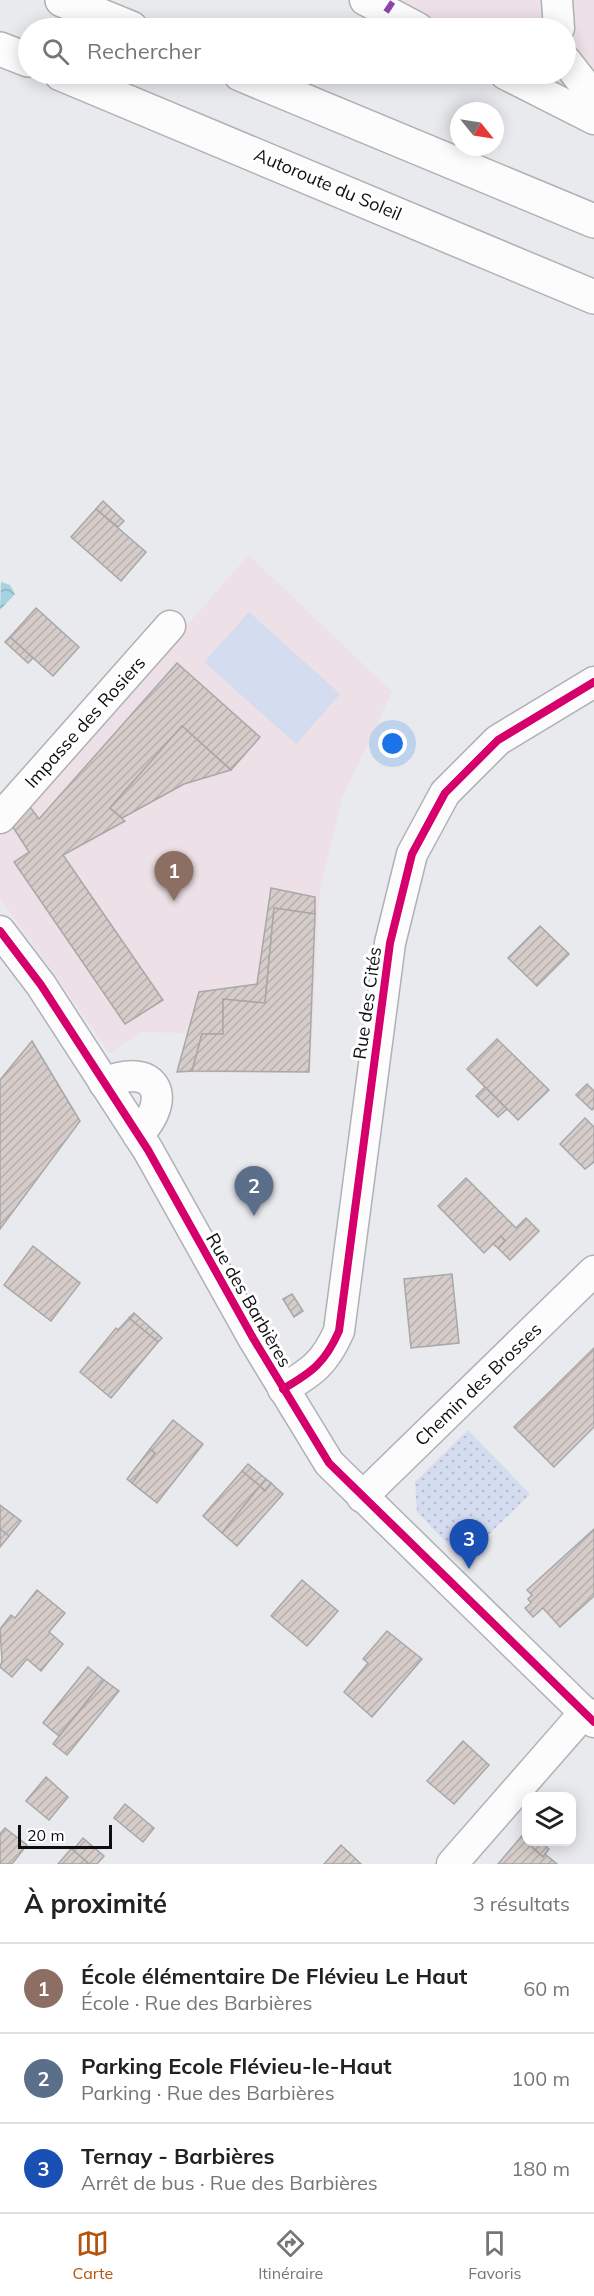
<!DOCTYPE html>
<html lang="fr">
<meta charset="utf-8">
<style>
body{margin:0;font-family:Mulish,sans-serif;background:#f2f2f2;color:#222}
.controls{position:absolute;right:18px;bottom:18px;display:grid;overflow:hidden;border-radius:12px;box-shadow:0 3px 15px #0003}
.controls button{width:54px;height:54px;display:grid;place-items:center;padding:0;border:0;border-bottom:2px solid #e0e0e0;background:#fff;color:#222;font:30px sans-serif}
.compass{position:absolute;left:450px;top:102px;width:54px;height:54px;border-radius:50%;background:#fff;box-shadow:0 3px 15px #0003;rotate:120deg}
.scale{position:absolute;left:18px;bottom:15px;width:94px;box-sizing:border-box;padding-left:6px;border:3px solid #0e0f11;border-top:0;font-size:16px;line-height:21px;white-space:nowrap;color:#0e0f11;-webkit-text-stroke:4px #fff;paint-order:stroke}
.you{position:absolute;left:393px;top:744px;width:21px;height:21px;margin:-15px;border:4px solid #fff;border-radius:50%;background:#1a73e8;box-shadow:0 0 0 9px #1a73e833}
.badge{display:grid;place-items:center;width:39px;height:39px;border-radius:50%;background:#b45309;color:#fff;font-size:20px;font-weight:700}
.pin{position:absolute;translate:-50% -50px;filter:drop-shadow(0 2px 3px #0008)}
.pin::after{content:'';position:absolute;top:32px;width:21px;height:18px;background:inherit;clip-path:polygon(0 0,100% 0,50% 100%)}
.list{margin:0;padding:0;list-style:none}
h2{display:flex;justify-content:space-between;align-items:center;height:78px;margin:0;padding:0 24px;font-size:26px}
h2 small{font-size:20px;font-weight:400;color:#767676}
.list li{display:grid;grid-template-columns:39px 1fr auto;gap:18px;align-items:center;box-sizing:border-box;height:90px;padding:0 24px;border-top:2px solid #e0e0e0}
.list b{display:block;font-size:22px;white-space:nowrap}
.list p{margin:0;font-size:20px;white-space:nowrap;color:#767676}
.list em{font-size:20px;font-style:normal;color:#767676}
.icon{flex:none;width:33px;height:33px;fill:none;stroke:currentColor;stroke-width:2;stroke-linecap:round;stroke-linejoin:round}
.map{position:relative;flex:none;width:594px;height:1864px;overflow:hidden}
.search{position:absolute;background:#fff;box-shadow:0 3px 15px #0003;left:18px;right:18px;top:18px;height:66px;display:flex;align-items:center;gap:15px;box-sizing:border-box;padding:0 21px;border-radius:33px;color:#767676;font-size:22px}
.sheet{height:348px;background:#fff}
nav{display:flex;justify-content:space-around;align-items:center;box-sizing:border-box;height:84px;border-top:2px solid #e0e0e0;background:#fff;font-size:16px;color:#767676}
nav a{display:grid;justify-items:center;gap:3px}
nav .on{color:#b45309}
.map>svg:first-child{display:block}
</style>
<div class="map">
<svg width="594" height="1864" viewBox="0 0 594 1864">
<defs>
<pattern id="park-dots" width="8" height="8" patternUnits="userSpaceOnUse" patternTransform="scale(1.5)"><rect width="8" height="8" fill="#d4dcf0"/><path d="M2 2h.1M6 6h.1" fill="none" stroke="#b5bccd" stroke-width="1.8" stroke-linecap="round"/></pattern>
<pattern id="water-waves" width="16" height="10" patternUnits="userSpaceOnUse" patternTransform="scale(1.5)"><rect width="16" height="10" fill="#a5d3df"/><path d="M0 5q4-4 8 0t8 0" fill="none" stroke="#8db4be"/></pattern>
<pattern id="building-hatch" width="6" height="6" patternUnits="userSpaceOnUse" patternTransform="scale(1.5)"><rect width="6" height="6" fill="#d6cdca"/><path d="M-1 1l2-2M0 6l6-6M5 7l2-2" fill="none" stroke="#b6afac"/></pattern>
</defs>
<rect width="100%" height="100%" fill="#e8eaee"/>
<g fill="#ede0e6">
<polygon points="397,0 594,0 594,108 531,74 566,74 566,28 448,28"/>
<polygon points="249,555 392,692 342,798 320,889 310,1073 177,1073 187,1033 140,1032 110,1053 0,898 0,836"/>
</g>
<polygon fill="#d4dcf0" points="249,612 340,694 296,744 204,662"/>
<polygon fill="url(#park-dots)" points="468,1430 530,1494 463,1560 417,1512 415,1482"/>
<polygon fill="url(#water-waves)" points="1,582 10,585 15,594 0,610"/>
<g fill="url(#building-hatch)" stroke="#a8a7a9" stroke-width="1.5">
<polygon points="103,501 124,521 118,527 96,509"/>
<polygon points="96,509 146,552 121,581 71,537"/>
<polygon points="36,608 79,647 53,676 10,637"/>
<polygon points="10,637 33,658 28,663 5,642"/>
<polygon points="177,663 260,737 231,770 182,726 110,808 125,821 63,855 163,1000 125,1024 14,862 29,852 11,824 28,804 39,819"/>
<polygon points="182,726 231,770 184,784 122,818 110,808"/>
<polygon points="271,888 315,897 315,914 274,908 265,1003 223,999 223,1034 202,1034 192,1071 177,1072 199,992 257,984"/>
<polygon points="274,908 315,914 309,1072 192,1071 202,1034 223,1034 223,999 265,1003"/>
<polygon points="540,926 569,954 537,986 508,958"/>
<polygon points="497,1039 549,1090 518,1120 467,1069"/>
<polygon points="32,1041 80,1121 0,1229 0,1080"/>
<polygon points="587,1084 594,1091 594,1108 592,1110 576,1095"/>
<polygon points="485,1087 507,1109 498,1117 476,1096"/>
<polygon points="585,1118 594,1127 594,1162 585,1169 560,1144"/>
<polygon points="466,1178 516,1228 526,1218 539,1231 510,1260 498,1248 505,1241 501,1236 484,1253 438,1206"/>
<polygon points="501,1236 505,1241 498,1248 493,1244"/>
<polygon points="33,1246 80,1283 51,1321 4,1285"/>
<polygon points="452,1274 459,1343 411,1348 404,1279"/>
<polygon points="292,1294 303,1311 294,1317 283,1299"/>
<polygon points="134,1313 162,1338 158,1342 129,1318"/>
<polygon points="129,1318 158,1342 111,1398 80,1372 116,1328 118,1330"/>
<polygon points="594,1348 594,1427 554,1467 514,1427"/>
<polygon points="173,1420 203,1444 157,1503 132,1483 155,1453 150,1449"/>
<polygon points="150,1449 155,1453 132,1483 127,1479"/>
<polygon points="248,1464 266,1479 260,1486 242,1471"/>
<polygon points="242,1471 260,1486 222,1533 203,1516"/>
<polygon points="266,1479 271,1483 265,1491 260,1486"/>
<polygon points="271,1483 283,1494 237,1546 222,1533 260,1486 265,1491"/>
<polygon points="0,1505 21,1521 9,1536 0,1529"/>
<polygon points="0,1529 9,1536 0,1547"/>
<polygon points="594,1529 594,1596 560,1627 543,1608 533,1617 525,1608 531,1603 528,1599 532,1595 527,1590"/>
<polygon points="302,1580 338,1611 307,1646 271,1616"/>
<polygon points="37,1590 65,1613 49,1632 63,1644 41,1671 27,1659 12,1677 0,1667 2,1661 0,1629 11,1615 15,1618"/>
<polygon points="387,1631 422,1659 372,1717 344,1692 368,1663 363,1659"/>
<polygon points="88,1667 104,1680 59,1736 43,1723"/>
<polygon points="104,1680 119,1691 67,1755 53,1744"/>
<polygon points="463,1741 489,1765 454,1804 427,1781"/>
<polygon points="46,1777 68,1797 49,1820 26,1801"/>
<polygon points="125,1804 154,1828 143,1842 114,1818"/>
<polygon points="5,1828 27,1845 12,1864 0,1864 0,1834"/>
<polygon points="526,1831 526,1842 541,1842 549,1849 543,1857 521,1837"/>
<polygon points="521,1837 543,1857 545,1854 557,1864 498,1864"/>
<polygon points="83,1838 104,1856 97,1864 89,1864 73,1850"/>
<polygon points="341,1845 361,1864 324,1864"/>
<polygon points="71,1849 73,1850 89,1864 58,1864"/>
</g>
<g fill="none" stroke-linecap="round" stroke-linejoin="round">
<defs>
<g id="minor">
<polyline points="365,0 418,28"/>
<polyline points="557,0 559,28"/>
<polyline points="566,61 594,97"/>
<polyline points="505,74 594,119"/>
<polyline points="0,818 170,626"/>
<polyline points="0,931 41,985 148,1150 253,1338 329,1463 594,1722"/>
<path d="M104 1083C154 1061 175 1096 138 1135"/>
<path d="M283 1389C312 1372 325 1363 339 1331L390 943 412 854 445 793 498 740 594 682"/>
<polyline points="362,1497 594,1271"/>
<polyline points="452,1864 585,1712"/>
</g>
<g id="highway">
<polyline points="62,0 131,28"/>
<polyline points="0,49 28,60"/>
<polyline points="61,74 594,297"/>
<polyline points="240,74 594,221"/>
</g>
</defs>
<use href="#minor" stroke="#afb1b4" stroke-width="33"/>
<use href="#highway" stroke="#afb1b4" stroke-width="36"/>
<use href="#minor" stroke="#fcfcfc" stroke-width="30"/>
<use href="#highway" stroke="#fcfcfc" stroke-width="33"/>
<polyline stroke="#8e44ad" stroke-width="6" stroke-dasharray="12 6" stroke-linecap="butt" points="386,12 394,0"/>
<defs>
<g id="cycleway">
<polyline points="0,931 41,985 148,1150 253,1338 329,1463 594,1722"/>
<path d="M283 1389C312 1372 325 1363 339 1331L390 943 412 854 445 793 498 740 594 682"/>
</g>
</defs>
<use href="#cycleway" stroke="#fff" stroke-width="11"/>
<use href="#cycleway" stroke="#d6006c" stroke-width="8"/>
</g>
<g text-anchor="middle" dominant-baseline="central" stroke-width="6" stroke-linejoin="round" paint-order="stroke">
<g font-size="18" fill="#0e0f11" stroke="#fff">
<text transform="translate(328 184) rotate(23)">Autoroute du Soleil</text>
<text transform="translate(85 722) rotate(-48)">Impasse des Rosiers</text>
<text transform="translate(367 1003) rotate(-82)">Rue des Cités</text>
<text transform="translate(249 1300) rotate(60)">Rue des Barbières</text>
<text transform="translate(478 1384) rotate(-44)">Chemin des Brosses</text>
</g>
</g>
</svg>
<div class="controls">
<button><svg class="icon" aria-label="layers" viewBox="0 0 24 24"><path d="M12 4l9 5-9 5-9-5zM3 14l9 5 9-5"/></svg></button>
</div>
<svg class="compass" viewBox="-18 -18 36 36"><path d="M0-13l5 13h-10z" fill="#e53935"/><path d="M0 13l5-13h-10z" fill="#767676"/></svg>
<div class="scale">20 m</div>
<div class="you"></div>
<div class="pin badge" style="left:174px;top:901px;background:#8d6e63">1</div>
<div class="pin badge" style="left:254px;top:1216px;background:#5c6f8a">2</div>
<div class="pin badge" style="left:469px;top:1569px;background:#1a4fb4">3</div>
<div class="search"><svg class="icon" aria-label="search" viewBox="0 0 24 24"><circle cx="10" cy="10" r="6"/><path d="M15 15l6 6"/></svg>Rechercher</div>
</div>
<section class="sheet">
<h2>À proximité<small>3 résultats</small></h2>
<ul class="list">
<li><span class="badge" style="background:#8d6e63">1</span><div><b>École élémentaire De Flévieu Le Haut</b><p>École · Rue des Barbières</p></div><em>60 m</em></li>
<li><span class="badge" style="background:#5c6f8a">2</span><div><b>Parking Ecole Flévieu-le-Haut</b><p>Parking · Rue des Barbières</p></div><em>100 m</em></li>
<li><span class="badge" style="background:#1a4fb4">3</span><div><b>Ternay - Barbières</b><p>Arrêt de bus · Rue des Barbières</p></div><em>180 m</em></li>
</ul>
</section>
<nav>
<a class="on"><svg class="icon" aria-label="map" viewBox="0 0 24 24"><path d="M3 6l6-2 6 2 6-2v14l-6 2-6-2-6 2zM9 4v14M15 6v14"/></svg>Carte</a>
<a><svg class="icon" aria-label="directions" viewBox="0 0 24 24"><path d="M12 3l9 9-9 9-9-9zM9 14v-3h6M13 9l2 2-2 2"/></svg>Itinéraire</a>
<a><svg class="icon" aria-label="saved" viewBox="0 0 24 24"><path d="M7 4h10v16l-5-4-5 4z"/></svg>Favoris</a>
</nav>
